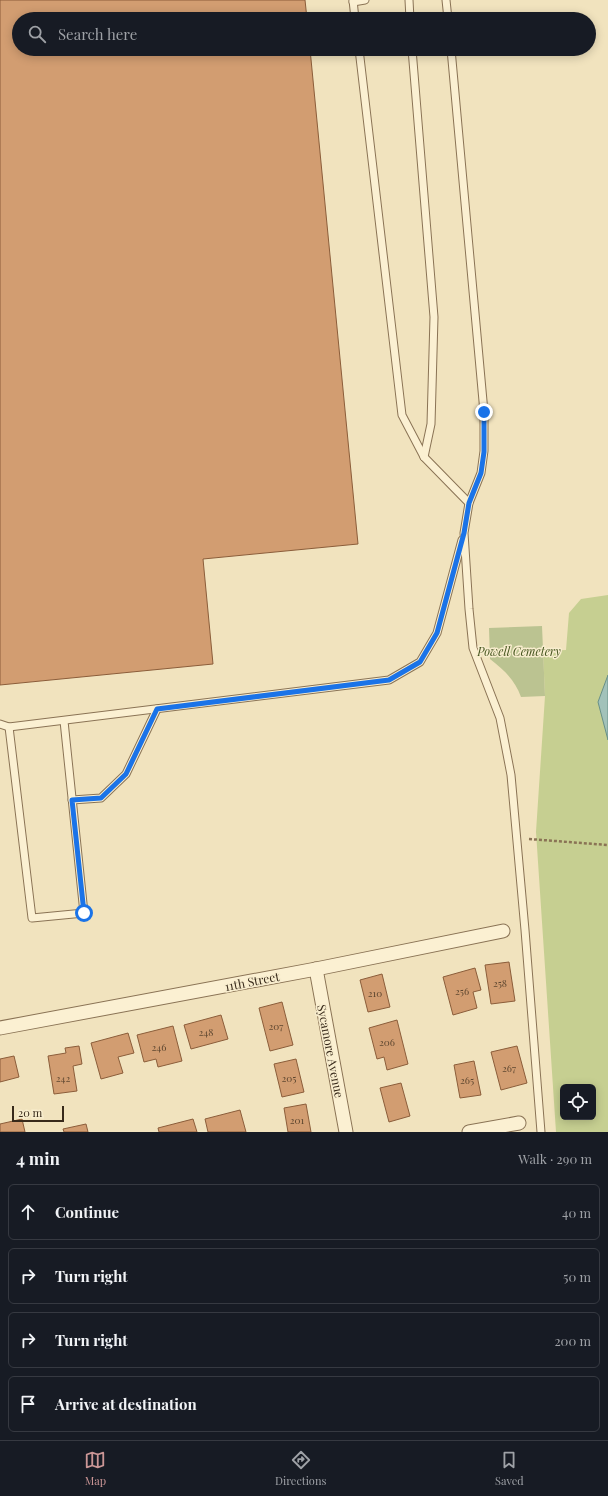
<!DOCTYPE html>
<meta charset="utf-8">
<style>
body{margin:0;font-family:"Playfair Display",serif;background:#242831;color:#f1f3f6}
.controls{position:absolute;right:12px;bottom:12px;display:grid;overflow:hidden;border-radius:6px;box-shadow:0 2px 10px #0003}
.controls button{width:36px;height:36px;display:grid;place-items:center;padding:0;border:0;border-bottom:1px solid #363941;background:#171b24;color:#f1f3f6;font:20px sans-serif}
.scale{position:absolute;left:12px;bottom:10px;width:52px;box-sizing:border-box;padding-left:4px;border:2px solid #382a1b;border-top:0;font-size:11px;line-height:14px;white-space:nowrap;color:#382a1b;-webkit-text-stroke:3px #f8edce;paint-order:stroke}
.stop{position:absolute;width:12px;height:12px;margin:-9px;border:3px solid #1a73e8;border-radius:50%;background:#fff}
.stop.end{background:#1a73e8;border-color:#fff;box-shadow:0 1px 4px #0008}
.list{margin:0;padding:0;list-style:none}
h2{display:flex;justify-content:space-between;align-items:center;height:52px;margin:0;padding:0 16px;font-size:17px}
h2 small{font-size:13px;font-weight:400;color:#9ea1a6}
.list li{display:grid;grid-template-columns:26px 1fr auto;gap:12px;align-items:center;box-sizing:border-box;height:56px;margin:0 8px 8px;padding:0 8px;border:1px solid #363941;border-radius:6px}
.list b{display:block;font-size:15px;white-space:nowrap}
.list em{font-size:13px;font-style:normal;color:#9ea1a6}
.icon{flex:none;width:22px;height:22px;fill:none;stroke:currentColor;stroke-width:2;stroke-linecap:round;stroke-linejoin:round}
.map{position:relative;flex:none;width:608px;height:1132px;overflow:hidden}
.search{position:absolute;background:#171b24;box-shadow:0 2px 10px #0003;left:12px;right:12px;top:12px;height:44px;display:flex;align-items:center;gap:10px;box-sizing:border-box;padding:0 14px;border-radius:22px;color:#9ea1a6;font-size:15px}
.sheet{height:308px;background:#171b24}
nav{display:flex;justify-content:space-around;align-items:center;box-sizing:border-box;height:56px;border-top:1px solid #363941;background:#171b24;font-size:11px;color:#9ea1a6}
nav a{display:grid;justify-items:center;gap:2px}
nav .on{color:#cb9696}
.map>svg:first-child{display:block}
</style>
<div class="map">
<svg width="608" height="1132" viewBox="0 0 608 1132">
<rect width="100%" height="100%" fill="#f1e3be"/>
<path fill="#c6cf91" fill-rule="evenodd" d="M608 595V1132H556L536 832 545 696 543 651 566 650 569 613 581 599ZM563 1087H593V1117H563Z"/>
<path fill="#bbc391" d="M542 626 545 696 521 697C515 680 504 670 490 659L489 628Z"/>
<polygon fill="#a2c2ba" stroke="#689088" points="608,675 608,740 598,702"/>
<g fill="#d29d71" stroke="#8b5d3a">
<polygon points="0,0 305,0 307,19 19,19 19,49 310,49 358,544 203,559 213,664 0,685"/>
<polygon points="509,962 515,1001 491,1004 485,965"/>
<polygon points="475,968 481,990 473,992 477,1008 453,1015 443,977"/>
<polygon points="382,974 390,1007 368,1012 360,980"/>
<polygon points="282,1002 293,1045 270,1051 259,1008"/>
<polygon points="221,1015 228,1039 191,1049 184,1025"/>
<polygon points="397,1020 408,1064 387,1070 384,1057 377,1059 369,1028"/>
<polygon points="173,1026 182,1061 158,1067 156,1059 144,1062 137,1035"/>
<polygon points="128,1033 134,1053 118,1057 123,1073 101,1079 91,1043"/>
<polygon points="79,1046 82,1064 73,1066 77,1091 54,1094 48,1056 66,1053 65,1048"/>
<polygon points="517,1046 527,1083 501,1090 491,1052"/>
<polygon points="14,1056 19,1077 0,1082 0,1059"/>
<polygon points="296,1059 304,1092 282,1097 274,1064"/>
<polygon points="474,1061 481,1095 460,1098 454,1065"/>
<polygon points="401,1083 410,1116 389,1122 380,1088"/>
<polygon points="306,1104 311,1132 288,1132 284,1108"/>
<polygon points="240,1110 246,1132 208,1132 205,1119"/>
<polygon points="22,1119 25,1132 0,1132 0,1124"/>
<polygon points="193,1119 197,1132 159,1132 158,1128"/>
<polygon points="86,1124 88,1132 64,1132 63,1129"/>
</g>
<g fill="none" stroke-linecap="round" stroke-linejoin="round">
<defs>
<g id="service">
<polyline points="353,0 355,19"/>
<polyline points="409,0 410,19"/>
<polyline points="446,0 448,19"/>
<polyline points="353,2 365,0"/>
<polyline points="359,49 402,415 424,457 469,503"/>
<polyline points="412,49 434,317 431,424 424,457"/>
<polyline points="451,49 484,412 484,451 481,473 469,503 464,533 469,609 473,648 500,718 511,775 525,930 541,1132"/>
<polyline points="0,724 9,727 389,680 420,662 437,633 462,540"/>
<polyline points="9,727 32,918 84,913 64,721"/>
<polyline points="72,800 101,798 126,774 157,709"/>
</g>
<g id="minor">
<polyline points="316,969 346,1132"/>
<polyline points="0,1028 316,969 503,931"/>
<polyline points="469,1132 519,1123"/>
</g>
</defs>
<use href="#service" stroke="#8a7355" stroke-width="9"/>
<use href="#minor" stroke="#8a7355" stroke-width="15"/>
<polyline stroke="#8a7355" stroke-width="2.5" stroke-dasharray="3 2" stroke-linecap="butt" points="529,839 608,845"/>
<use href="#service" stroke="#fbf0d2" stroke-width="7"/>
<use href="#minor" stroke="#fbf0d2" stroke-width="13"/>
</g>
<g fill="none" stroke-linecap="round" stroke-linejoin="round">
<polyline stroke="#1a73e8" stroke-width="5" points="84,913 72,800 101,798 126,774 157,709 389,680 420,662 437,633 464,533 469,503 481,473 484,452 484,412"/>
</g>
<g text-anchor="middle" dominant-baseline="central" stroke-width="3" stroke-linejoin="round" paint-order="stroke">
<g font-size="10" fill="#5e4730">
<text x="500" y="983">258</text>
<text x="462" y="991">256</text>
<text x="375" y="993">210</text>
<text x="276" y="1026">207</text>
<text x="206" y="1032">248</text>
<text x="387" y="1042">206</text>
<text x="159" y="1047">246</text>
<text x="509" y="1068">267</text>
<text x="63" y="1078">242</text>
<text x="289" y="1078">205</text>
<text x="467" y="1080">265</text>
<text x="297" y="1120">201</text>
</g>
<g font-size="12" font-style="italic" fill="#475620" stroke="#f8edce">
<text x="519" y="651">Powell Cemetery</text>
</g>
<g font-size="12" fill="#382a1b" stroke="#f8edce">
<text transform="translate(252 981) rotate(-11)">11th Street</text>
<text transform="translate(331 1051) rotate(79)">Sycamore Avenue</text>
</g>
</g>
</svg>
<div class="controls">
<button><svg class="icon" aria-label="locate" viewBox="0 0 24 24"><circle cx="12" cy="12" r="6"/><path d="M12 2v4M12 18v4M2 12h4M18 12h4"/></svg></button>
</div>
<div class="scale">20 m</div>
<div class="stop" style="left:84px;top:913px"></div>
<div class="stop end" style="left:484px;top:412px"></div>
<div class="search"><svg class="icon" aria-label="search" viewBox="0 0 24 24"><circle cx="10" cy="10" r="6"/><path d="M15 15l6 6"/></svg>Search here</div>
</div>
<section class="sheet">
<h2>4 min<small>Walk · 290 m</small></h2>
<ul class="list">
<li><svg class="icon" aria-label="ahead" viewBox="0 0 24 24"><path d="M12 20V5M6 11l6-6 6 6"/></svg><div><b>Continue</b></div><em>40 m</em></li>
<li><svg class="icon" aria-label="right" viewBox="0 0 24 24"><path d="M7 20v-9h11M14 6l5 5-5 5"/></svg><div><b>Turn right</b></div><em>50 m</em></li>
<li><svg class="icon" aria-label="right" viewBox="0 0 24 24"><path d="M7 20v-9h11M14 6l5 5-5 5"/></svg><div><b>Turn right</b></div><em>200 m</em></li>
<li><svg class="icon" aria-label="arrive" viewBox="0 0 24 24"><path d="M6 21V4h12l-3 4 3 4H6"/></svg><div><b>Arrive at destination</b></div></li>
</ul>
</section>
<nav>
<a class="on"><svg class="icon" aria-label="map" viewBox="0 0 24 24"><path d="M3 6l6-2 6 2 6-2v14l-6 2-6-2-6 2zM9 4v14M15 6v14"/></svg>Map</a>
<a><svg class="icon" aria-label="directions" viewBox="0 0 24 24"><path d="M12 3l9 9-9 9-9-9zM9 14v-3h6M13 9l2 2-2 2"/></svg>Directions</a>
<a><svg class="icon" aria-label="saved" viewBox="0 0 24 24"><path d="M7 4h10v16l-5-4-5 4z"/></svg>Saved</a>
</nav>
